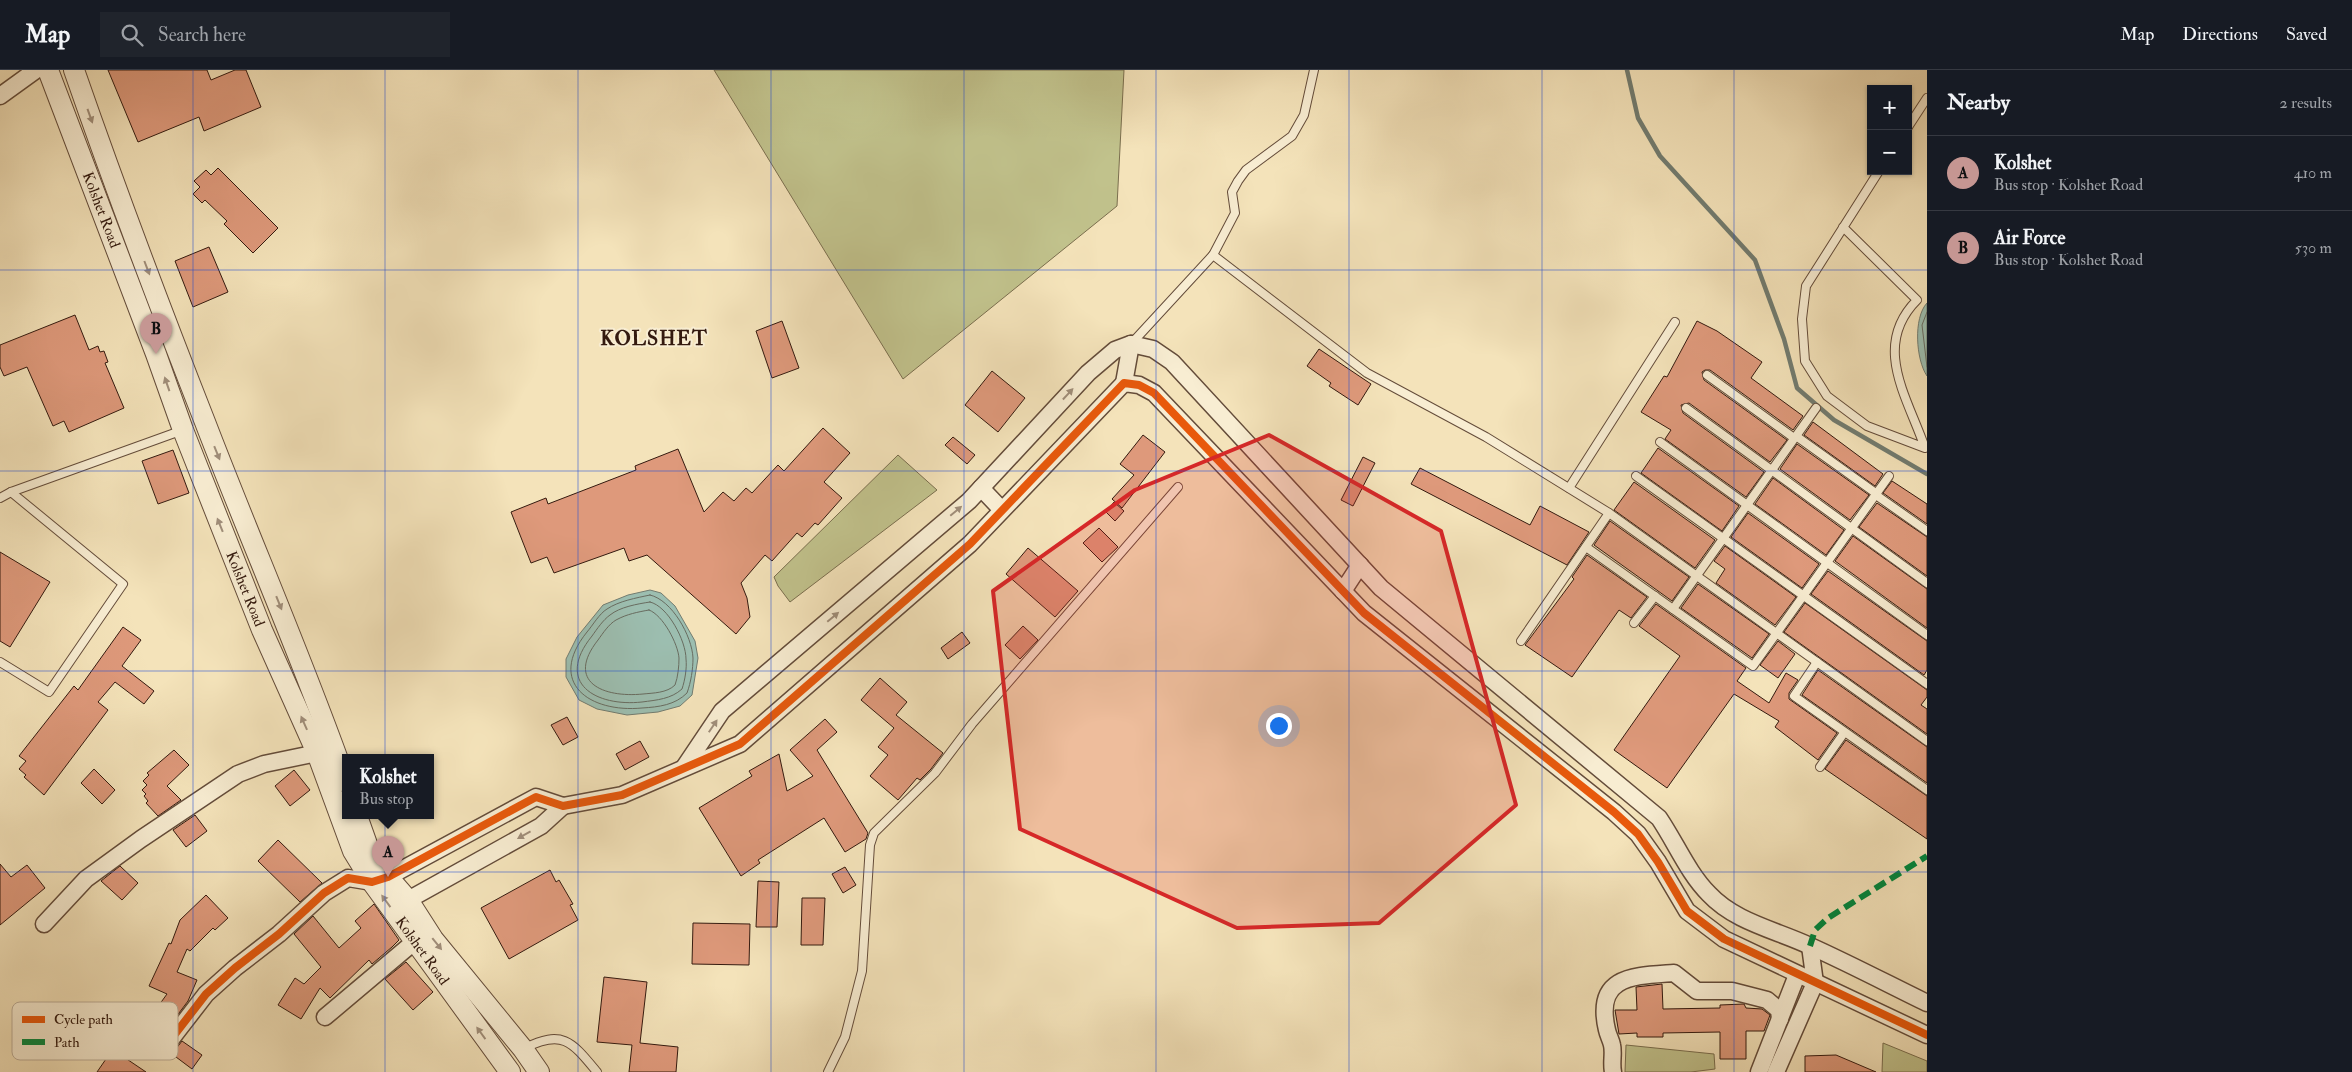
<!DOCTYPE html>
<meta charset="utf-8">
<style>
body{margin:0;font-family:"IM FELL Double Pica",serif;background:#20242c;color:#f1f3f6}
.controls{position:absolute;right:15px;top:15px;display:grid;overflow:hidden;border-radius:0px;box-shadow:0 1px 4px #0004}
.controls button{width:45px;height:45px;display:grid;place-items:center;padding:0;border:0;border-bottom:1px solid #363941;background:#171b24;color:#f1f3f6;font:25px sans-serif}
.you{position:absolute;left:1278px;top:655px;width:18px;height:18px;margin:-12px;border:4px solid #fff;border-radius:50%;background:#1a73e8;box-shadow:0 0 0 8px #1a73e833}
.badge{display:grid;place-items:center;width:32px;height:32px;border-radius:50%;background:#c59692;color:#111;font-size:16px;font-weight:700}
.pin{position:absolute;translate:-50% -41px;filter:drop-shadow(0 1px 2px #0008)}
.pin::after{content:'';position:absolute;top:26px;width:18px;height:15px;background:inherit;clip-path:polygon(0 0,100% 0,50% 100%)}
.popup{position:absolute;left:342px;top:684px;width:92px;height:65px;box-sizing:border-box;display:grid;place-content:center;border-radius:0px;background:#171b24;filter:drop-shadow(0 1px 4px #0005);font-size:16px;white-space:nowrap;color:#9ea1a6}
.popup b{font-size:19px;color:#f1f3f6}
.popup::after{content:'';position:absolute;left:50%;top:100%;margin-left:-10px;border:10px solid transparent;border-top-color:#171b24}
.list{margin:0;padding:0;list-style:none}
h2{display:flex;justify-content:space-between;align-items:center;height:65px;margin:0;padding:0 20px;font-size:21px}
h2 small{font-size:16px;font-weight:400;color:#9ea1a6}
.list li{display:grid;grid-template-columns:32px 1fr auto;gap:15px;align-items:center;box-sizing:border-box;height:75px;padding:0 20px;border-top:1px solid #363941}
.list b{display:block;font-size:19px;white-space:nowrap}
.list p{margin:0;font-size:16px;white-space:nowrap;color:#9ea1a6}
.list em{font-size:16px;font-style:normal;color:#9ea1a6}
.icon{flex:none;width:28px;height:28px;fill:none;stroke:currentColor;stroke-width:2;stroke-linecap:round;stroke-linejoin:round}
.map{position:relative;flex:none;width:1927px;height:1002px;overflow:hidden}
header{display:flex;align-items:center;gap:30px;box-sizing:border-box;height:70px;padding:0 25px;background:#171b24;border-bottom:1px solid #363941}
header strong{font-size:24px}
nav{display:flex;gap:28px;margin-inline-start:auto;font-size:18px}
.search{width:350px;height:45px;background:#20242c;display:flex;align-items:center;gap:12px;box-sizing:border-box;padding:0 18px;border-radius:0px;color:#9ea1a6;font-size:19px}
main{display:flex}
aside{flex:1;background:#171b24}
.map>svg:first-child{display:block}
</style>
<header>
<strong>Map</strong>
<div class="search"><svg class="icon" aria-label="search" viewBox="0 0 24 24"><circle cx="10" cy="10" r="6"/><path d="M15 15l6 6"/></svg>Search here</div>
<nav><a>Map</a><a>Directions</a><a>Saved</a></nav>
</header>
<main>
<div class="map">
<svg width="1927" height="1002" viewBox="0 0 1927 1002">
<rect width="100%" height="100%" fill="#f4e3ba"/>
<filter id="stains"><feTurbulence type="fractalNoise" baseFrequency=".004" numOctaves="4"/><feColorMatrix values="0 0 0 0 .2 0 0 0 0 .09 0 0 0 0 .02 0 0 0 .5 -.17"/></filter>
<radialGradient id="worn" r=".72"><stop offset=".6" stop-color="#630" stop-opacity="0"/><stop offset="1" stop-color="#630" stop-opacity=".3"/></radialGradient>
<g fill="#c1c28c" stroke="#7a6e4e">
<polygon points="714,0 1124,0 1117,136 903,309"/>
<polygon points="898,385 937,420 790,532 778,516 774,507"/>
<polygon points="1883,973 1927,991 1927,1002 1882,1002"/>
<polygon points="1626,975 1714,984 1715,999 1691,1002 1625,1002"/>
</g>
<g fill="#9cbeb0" stroke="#727c70">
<path d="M1927 233V306C1916 290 1913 248 1927 233Z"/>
<polygon points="650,520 661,523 675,536 695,571 698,588 692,625 680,636 658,642 627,645 597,639 579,630 566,607 566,589 577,567 603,535 628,525"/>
</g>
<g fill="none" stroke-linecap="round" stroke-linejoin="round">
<g stroke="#686c60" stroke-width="1">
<polyline points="1927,242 1922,255 1927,297"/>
<path d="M650 525C672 530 692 566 693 588 693 599 691 612 687 623 675 635 659 637 642 638 590 643 546 613 587 562 593 555 599 544 607 539 619 531 636 528 650 525Z"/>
<path d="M650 532C668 536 686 571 686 589 687 598 685 610 682 619 671 629 657 630 642 632 596 637 554 613 592 566 597 559 603 550 610 545 620 537 637 534 650 532Z"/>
<path d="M649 540C663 545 678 574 679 588 679 596 678 607 675 615 667 623 653 623 643 624 603 628 565 612 598 570 603 563 609 554 616 550 627 544 638 542 649 540Z"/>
</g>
<polyline stroke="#727c70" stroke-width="4.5" points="1627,0 1638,48 1660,86 1755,190 1784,269 1797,318 1834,350 1927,404"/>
</g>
<g fill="#de997b" stroke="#341a0f">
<polygon points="108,0 207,0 211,10 235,0 246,0 261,37 204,61 199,47 138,72"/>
<polygon points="218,98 278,158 253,183 224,154 227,151 205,130 202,133 193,124 200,117 194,111 206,100 211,105"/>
<polygon points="209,177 228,222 193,237 175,191"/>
<polygon points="75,245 89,280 98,276 100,282 104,281 108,292 105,293 124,338 69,362 64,351 53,356 27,297 4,306 0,297 0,275"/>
<polygon points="782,251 799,298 772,308 756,261"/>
<polygon points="1697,251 1717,261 1762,292 1751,308 1803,346 1793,360 1710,300 1705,300 1702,302 1704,310 1787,370 1770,392 1689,333 1681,335 1683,343 1764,402 1746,427 1665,369 1671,360 1641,342 1664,306 1667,307"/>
<polygon points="1319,279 1371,314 1358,335 1329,316 1331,313 1307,296"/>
<polygon points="992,301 1025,328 998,362 965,335"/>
<polygon points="1813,352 1883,404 1875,416 1804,365"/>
<polygon points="823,358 850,383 824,412 842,428 818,455 815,453 802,467 797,463 772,491 765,485 741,513 747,528 750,547 736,564 647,485 629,491 624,478 554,503 547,487 531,493 511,442 546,428 548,434 636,400 635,396 678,379 704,442 723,422 734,431 746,418 752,423 778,395 784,401"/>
<polygon points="1143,365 1165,382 1122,438 1112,429 1134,405 1120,394"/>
<polygon points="953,367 975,385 967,394 945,375"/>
<polygon points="1797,374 1869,425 1850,450 1780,399"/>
<polygon points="1658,378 1739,436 1722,461 1641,403"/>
<polygon points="173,380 189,423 158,434 142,391"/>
<polygon points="1363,387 1375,393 1353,436 1341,430"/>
<polygon points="1420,398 1530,455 1540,436 1589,462 1567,495 1411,414"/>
<polygon points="1773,408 1844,460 1826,485 1755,434"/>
<polygon points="1892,411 1927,434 1927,454 1883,423"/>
<polygon points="1634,412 1715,470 1695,498 1614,440"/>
<polygon points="1114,432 1124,441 1115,451 1106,442"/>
<polygon points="1877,433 1927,467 1927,506 1859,457"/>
<polygon points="1748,443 1819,494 1802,518 1731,467"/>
<polygon points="1610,451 1689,507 1672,531 1594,475"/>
<polygon points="1099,458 1118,477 1102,492 1083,473"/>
<polygon points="1853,466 1927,519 1927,558 1835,491"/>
<polygon points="1725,476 1796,527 1775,555 1716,513 1725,499 1714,491"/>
<polygon points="1028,478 1078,521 1055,547 1006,504"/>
<polygon points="0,482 50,512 10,577 0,571"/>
<polygon points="1587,485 1647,527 1631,548 1619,540 1572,607 1525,575 1574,509 1572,507"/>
<polygon points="1828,501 1927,571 1927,600 1924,605 1811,524"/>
<polygon points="1698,514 1769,564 1752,588 1681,538"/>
<polygon points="1805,533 1927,620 1927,627 1921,635 1927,639 1927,664 1784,562"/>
<polygon points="1656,534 1746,598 1737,611 1769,633 1786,603 1798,610 1789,623 1789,629 1837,663 1818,690 1775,657 1779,651 1734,624 1667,718 1614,680 1680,586 1639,556"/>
<polygon points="1023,556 1038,570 1020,589 1005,575"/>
<polygon points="123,557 141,570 122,596 154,621 144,634 115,612 98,632 108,640 44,725 24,707 26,705 19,699 26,691 19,686 74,616 78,620"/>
<polygon points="962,562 970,573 948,589 941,578"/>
<polygon points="1778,571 1795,584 1778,608 1760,595"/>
<polygon points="1818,600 1927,677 1927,713 1802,625"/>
<polygon points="880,608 907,632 896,645 943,683 931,699 920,710 917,708 898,730 870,706 888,685 878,677 894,658 861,630"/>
<polygon points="567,647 578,667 563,675 551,655"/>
<polygon points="825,649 837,662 817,680 868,763 866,769 845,782 824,748 758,790 760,793 741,806 699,738 752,706 749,701 779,684 787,721 813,706 790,680"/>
<polygon points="1846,670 1927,726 1927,769 1825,699"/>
<polygon points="640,671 649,687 625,700 616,684"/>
<polygon points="174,680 189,695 167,716 181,730 158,746 146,733 148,731 144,726 146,724 142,720 147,715 143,711 149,705 147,703"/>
<polygon points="94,699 115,720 102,734 81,713"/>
<polygon points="294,700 310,720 290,736 275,716"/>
<polygon points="195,745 207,761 186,777 173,760"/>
<polygon points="278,770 322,813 300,832 258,791"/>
<polygon points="0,794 11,807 27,795 45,818 0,855"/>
<polygon points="120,796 138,813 122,830 101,811"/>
<polygon points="845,797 856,815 843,823 832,804"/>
<polygon points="550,800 556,812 559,810 573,834 570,835 578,850 509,889 481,838"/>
<polygon points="758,811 779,812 777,857 756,857"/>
<polygon points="206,825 228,848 215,860 213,858 190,881 187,879 177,902 197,910 188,931 155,975 143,967 157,944 154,942 167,924 149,916 169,873 171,874 180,850"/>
<polygon points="802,828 825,828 823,875 801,875"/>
<polygon points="374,834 399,870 392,877 372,894 369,890 330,928 320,918 301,949 278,935 295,908 304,914 321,897 294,864 313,846 339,878 361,858 355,851"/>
<polygon points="693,853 750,854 749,895 692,894"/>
<polygon points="406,892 433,922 413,940 385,909"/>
<polygon points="604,907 647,912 640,973 678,977 676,1002 629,1002 632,975 597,972"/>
<polygon points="1662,914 1663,939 1720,938 1720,935 1744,934 1746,938 1762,939 1770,945 1764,961 1746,961 1746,989 1720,989 1720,962 1663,963 1663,967 1637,967 1637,963 1619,964 1615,940 1637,940 1636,917"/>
<polygon points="105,938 119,953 100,971 146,1002 97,1002 106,989 80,962"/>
<polygon points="182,971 202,985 192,999 172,984"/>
<polygon points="1836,985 1876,1002 1805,1002 1805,986"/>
</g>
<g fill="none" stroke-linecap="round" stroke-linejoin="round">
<defs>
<g id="service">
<polyline points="1314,0 1304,45 1292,66 1246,100 1238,111 1232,122 1235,143 1213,185 1367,303 1486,367 1609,443 1927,671"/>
<polyline points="1908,57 1927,28"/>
<path d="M1843 157 1917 230C1871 276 1908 328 1925 378L1867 356 1827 326 1805 291 1802 249 1806 216 1879 101"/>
<polyline points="1131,274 1213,185"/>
<polyline points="1707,305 1794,368"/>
<polyline points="1686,338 1927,513"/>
<polyline points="1816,338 1673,539 1753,596 1889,406"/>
<polyline points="1796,366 1877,424"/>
<polyline points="1660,372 1927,565"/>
<polyline points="1636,406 1927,614"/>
<polyline points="1569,418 1675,252"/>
<polyline points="1876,425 1927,461"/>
<polyline points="0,428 11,422 183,360"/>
<polyline points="1586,477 1673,539"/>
<polyline points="1634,553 1655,526"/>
<polyline points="1521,571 1609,443"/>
<polyline points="0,592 49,622 123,514 11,422"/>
<polyline points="1817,592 1794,626 1927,720"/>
<polyline points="1820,697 1844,663"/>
<path d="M525 978C563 959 572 972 597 1002"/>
<polyline points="828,1002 845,967 862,901 870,775 874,763 935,703 972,654 1178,417"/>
</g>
<g id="minor">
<polyline points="0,26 36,0"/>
<polyline points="1124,313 1131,274"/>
<polyline points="981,418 1002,440"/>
<polyline points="1343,521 1360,495"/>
<path d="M685 696 722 641 969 431 1088 303 1115 280 1131 274 1153 279 1172 292 1381 518 1659 748C1676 773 1688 803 1709 824 1735 852 1776 860 1810 876 1850 894 1888 914 1927 933"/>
<polyline points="408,830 541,756 563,736"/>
<polyline points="44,854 86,809 141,769 238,704 264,694 317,683 326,678"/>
<polyline points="325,947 414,872"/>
<polyline points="165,977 206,924 235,898 279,864 324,823 348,808 372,812 388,807 536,727 563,736 622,725 740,674 970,474 1124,313 1139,315 1154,323 1364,543 1614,742 1638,764 1658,792 1687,841 1724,869 1927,965"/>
<path d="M1613 1002C1611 993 1614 983 1612 975 1611 970 1608 965 1607 960 1594 905 1634 906 1674 903L1697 921H1732L1767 930 1779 940 1780 949"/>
<polyline points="1759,1002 1797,905"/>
<polyline points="1776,1002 1815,913 1810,876"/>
</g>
<g id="tertiary">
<polyline points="48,0 156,284 183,360 262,560 317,683 353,781 372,812 510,1002"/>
<path d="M74 0C115 118 159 235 205 352 251 472 303 590 346 712"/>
<polyline points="357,746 368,777 388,807 408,830 433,869 523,979 539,1002"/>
</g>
</defs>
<use href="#service" stroke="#644c3a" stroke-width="10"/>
<use href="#minor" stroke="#644c3a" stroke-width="19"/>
<use href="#tertiary" stroke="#644c3a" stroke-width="22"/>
<use href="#service" stroke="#f8edd2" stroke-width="8"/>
<use href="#minor" stroke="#f8edd2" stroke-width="16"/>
<use href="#tertiary" stroke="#f8edd2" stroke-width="20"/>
<polyline stroke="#00873e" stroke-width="6" stroke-dasharray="12 6" stroke-linecap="butt" points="1810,876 1815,860 1828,848 1927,786"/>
<defs>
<polyline id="cycleway" points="165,977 206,924 235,898 279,864 324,823 348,808 372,812 388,807 536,727 563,736 622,725 740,674 970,474 1124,313 1139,315 1154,323 1364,543 1614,742 1638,764 1658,792 1687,841 1724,869 1927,965"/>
</defs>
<use href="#cycleway" stroke="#f8edd2" stroke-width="11"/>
<use href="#cycleway" stroke="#e8590c" stroke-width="8"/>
</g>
<defs><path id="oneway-solid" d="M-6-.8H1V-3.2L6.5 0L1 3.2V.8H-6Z" transform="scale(1.25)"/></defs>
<g fill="#a08e7a">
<use href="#oneway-solid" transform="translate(90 46) rotate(70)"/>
<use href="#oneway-solid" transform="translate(147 198) rotate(69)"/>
<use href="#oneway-solid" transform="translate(167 314) rotate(-109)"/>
<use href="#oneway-solid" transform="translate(1068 324) rotate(-47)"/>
<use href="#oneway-solid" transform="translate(217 383) rotate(68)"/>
<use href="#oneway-solid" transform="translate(956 441) rotate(-40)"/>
<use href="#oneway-solid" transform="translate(220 455) rotate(-112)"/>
<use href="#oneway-solid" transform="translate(279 533) rotate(68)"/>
<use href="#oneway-solid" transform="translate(833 547) rotate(-40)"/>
<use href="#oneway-solid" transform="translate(304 653) rotate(-114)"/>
<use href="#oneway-solid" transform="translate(713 656) rotate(-56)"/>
<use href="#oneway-solid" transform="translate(524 765) rotate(151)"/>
<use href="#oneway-solid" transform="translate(386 831) rotate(-126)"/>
<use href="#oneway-solid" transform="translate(437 874) rotate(51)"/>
<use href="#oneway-solid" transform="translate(481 963) rotate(-126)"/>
</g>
<path fill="#d62828" fill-opacity="0.2" stroke="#d62828" stroke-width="4" stroke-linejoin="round" d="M1269 365 1441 461 1516 735 1379 853 1237 858 1020 759 993 521 1135 420Z"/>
<path fill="none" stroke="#1d4ed8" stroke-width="1" stroke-opacity="0.55" d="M193 0V1002M385 0V1002M578 0V1002M771 0V1002M964 0V1002M1156 0V1002M1349 0V1002M1542 0V1002M1734 0V1002M0 200H1927M0 401H1927M0 601H1927M0 802H1927"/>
<g text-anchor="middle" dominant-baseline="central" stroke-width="4" stroke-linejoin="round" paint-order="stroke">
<g font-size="15" fill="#341a0f" stroke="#f8edd2">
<text transform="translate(101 140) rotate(69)">Kolshet Road</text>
<text transform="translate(245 519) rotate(68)">Kolshet Road</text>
<text transform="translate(422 881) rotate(54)">Kolshet Road</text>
</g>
<g font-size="20" font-weight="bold" letter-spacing="1" fill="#341a0f" stroke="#f8edd2">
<text x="654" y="268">KOLSHET</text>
</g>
</g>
<rect x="12" y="932" width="166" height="58" rx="8" fill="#f8edd2" stroke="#bdae98" stroke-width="1"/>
<rect x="22" y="946" width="23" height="7" fill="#e8590c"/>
<rect x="22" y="969" width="23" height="6" fill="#00873e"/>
<g font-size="14" fill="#341a0f">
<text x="54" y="954">Cycle path</text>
<text x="54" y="977">Path</text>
</g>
<rect width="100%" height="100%" filter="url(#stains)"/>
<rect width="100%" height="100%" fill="url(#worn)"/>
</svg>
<div class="controls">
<button>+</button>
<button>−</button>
</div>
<div class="you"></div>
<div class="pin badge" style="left:388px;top:807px">A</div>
<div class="popup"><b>Kolshet</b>Bus stop</div>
<div class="pin badge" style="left:156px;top:284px">B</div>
</div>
<aside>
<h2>Nearby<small>2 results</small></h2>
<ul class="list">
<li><span class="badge">A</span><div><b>Kolshet</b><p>Bus stop · Kolshet Road</p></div><em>410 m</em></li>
<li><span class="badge">B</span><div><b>Air Force</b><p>Bus stop · Kolshet Road</p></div><em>530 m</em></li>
</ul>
</aside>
</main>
